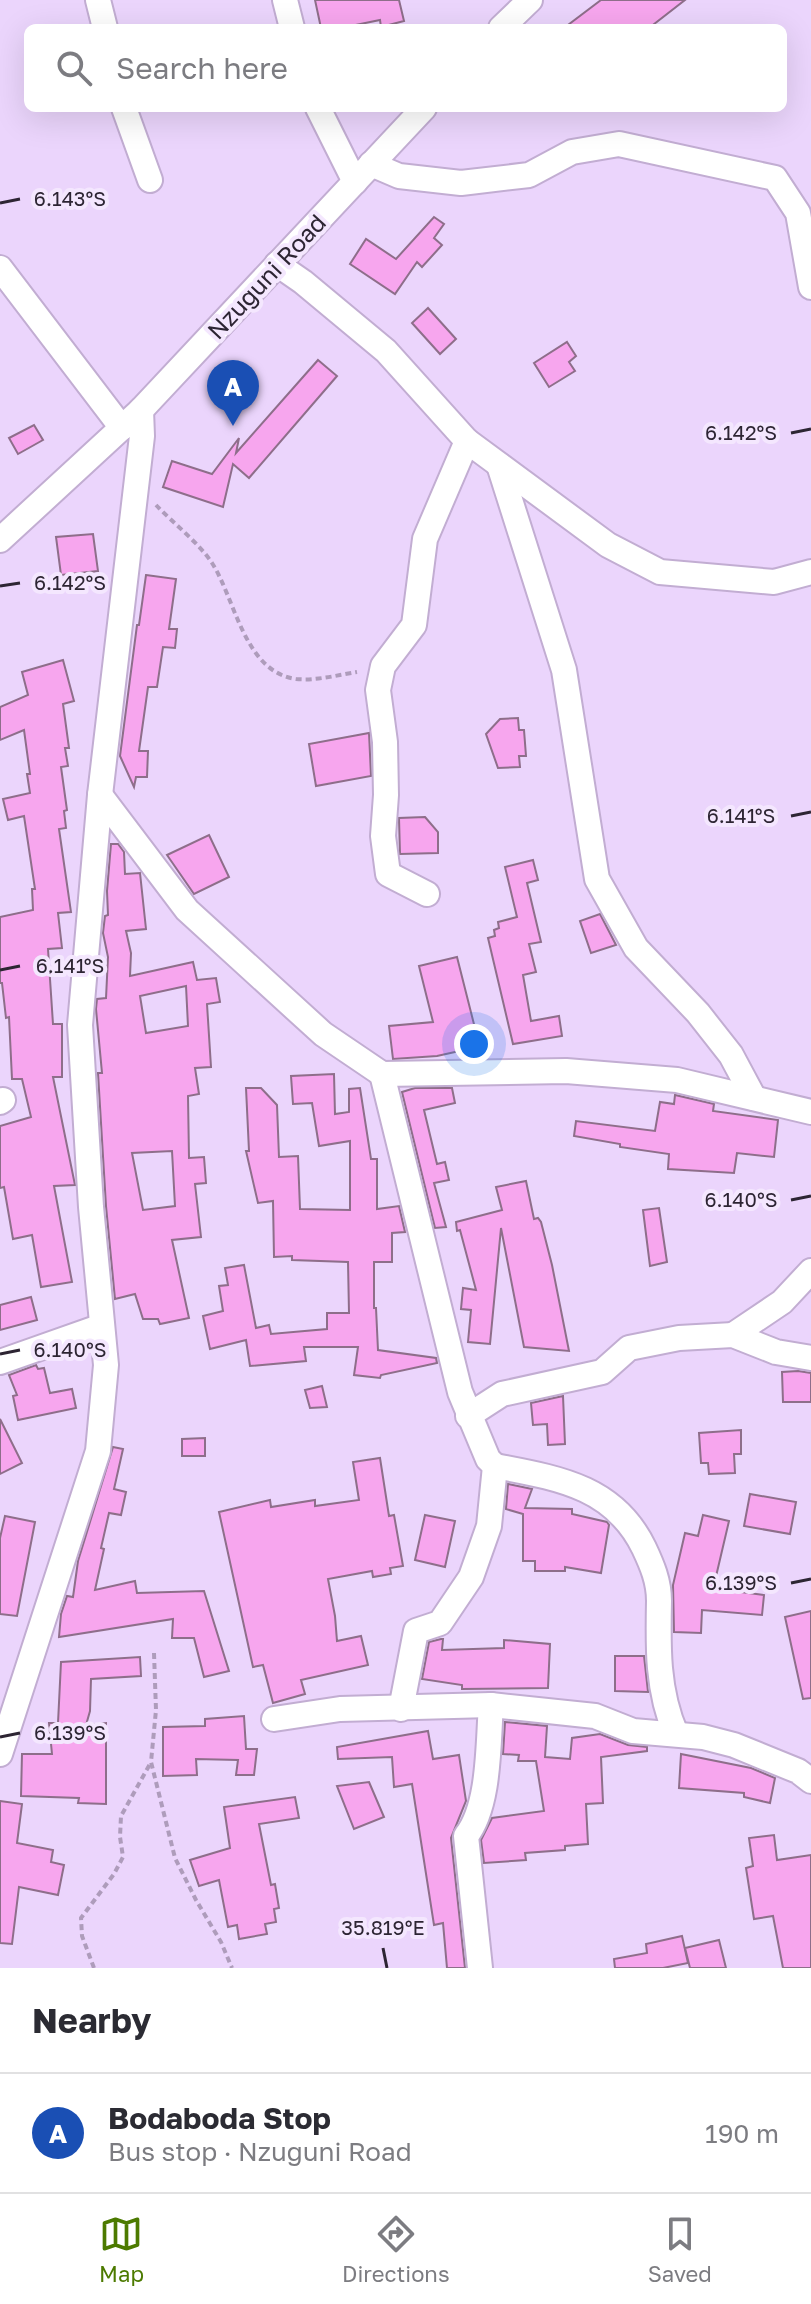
<!DOCTYPE html>
<meta charset="utf-8">
<style>
body{margin:0;font-family:"Golos Text",sans-serif;background:#f2f2f3;color:#2b2b33}
.you{position:absolute;left:474px;top:1044px;width:28px;height:28px;margin:-20px;border:6px solid #fff;border-radius:50%;background:#1a73e8;box-shadow:0 0 0 12px #1a73e833}
.badge{display:grid;place-items:center;width:52px;height:52px;border-radius:50%;background:#4c7a00;color:#fff;font-size:26px;font-weight:700}
.pin{position:absolute;translate:-50% -66px;filter:drop-shadow(0 2px 4px #0008)}
.pin::after{content:'';position:absolute;top:42px;width:28px;height:24px;background:inherit;clip-path:polygon(0 0,100% 0,50% 100%)}
.list{margin:0;padding:0;list-style:none}
h2{display:flex;justify-content:space-between;align-items:center;height:104px;margin:0;padding:0 32px;font-size:34px}
h2 small{font-size:26px;font-weight:400;color:#7c7c81}
.list li{display:grid;grid-template-columns:52px 1fr auto;gap:24px;align-items:center;box-sizing:border-box;height:120px;padding:0 32px;border-top:2px solid #e1e1e2}
.list b{display:block;font-size:30px;white-space:nowrap}
.list p{margin:0;font-size:26px;white-space:nowrap;color:#7c7c81}
.list em{font-size:26px;font-style:normal;color:#7c7c81}
.icon{flex:none;width:44px;height:44px;fill:none;stroke:currentColor;stroke-width:2;stroke-linecap:round;stroke-linejoin:round}
.map{position:relative;flex:none;width:811px;height:1968px;overflow:hidden}
.search{position:absolute;background:#fff;box-shadow:0 8px 32px #0002;left:24px;right:24px;top:24px;height:88px;display:flex;align-items:center;gap:20px;box-sizing:border-box;padding:0 28px;border-radius:12px;color:#7c7c81;font-size:30px}
.sheet{height:224px;background:#fff}
nav{display:flex;justify-content:space-around;align-items:center;box-sizing:border-box;height:112px;border-top:2px solid #e1e1e2;background:#fff;font-size:22px;color:#7c7c81}
nav a{display:grid;justify-items:center;gap:4px}
nav .on{color:#4c7a00}
.map>svg:first-child{display:block}
</style>
<div class="map">
<svg width="811" height="1968" viewBox="0 0 811 1968">
<rect width="100%" height="100%" fill="#ebd5fc"/>
<g fill="#f7a6ee" stroke="#8e6e8a" stroke-width="2" fill-rule="evenodd">
<polygon points="315,0 399,0 404,21 381,27 380,20 341,28 321,28"/>
<polygon points="601,0 685,0 649,28 564,28"/>
<polygon points="434,217 444,224 434,238 442,245 422,267 417,262 395,294 350,264 366,239 396,259"/>
<polygon points="428,308 456,339 440,354 412,323"/>
<polygon points="567,342 576,356 569,362 575,371 549,387 534,363"/>
<polygon points="318,360 337,376 249,478 233,464 223,507 163,487 172,461 212,474 239,438 236,453"/>
<polygon points="34,425 43,440 18,454 9,438"/>
<polygon points="93,534 98,571 61,575 56,537"/>
<polygon points="146,575 176,579 169,629 177,629 175,648 163,647 157,687 148,687 139,751 148,751 147,777 136,777 134,787 120,756 137,625 139,625"/>
<polygon points="63,660 74,701 63,704 69,748 65,748 68,766 61,767 67,810 64,811 66,828 59,829 71,912 58,913 62,948 48,949 53,1024 62,1024 62,1077 53,1077 75,1185 54,1186 72,1282 41,1287 32,1235 13,1239 4,1187 0,1188 0,1126 31,1117 22,1079 12,1079 9,1017 6,1018 2,983 0,983 0,917 33,910 32,889 35,889 24,816 8,820 3,799 30,793 27,774 30,774 24,730 0,740 0,707 28,695 22,672"/>
<polygon points="518,718 519,730 524,730 526,756 519,756 520,767 498,768 486,734 500,719"/>
<polygon points="369,733 371,776 316,786 309,744"/>
<polygon points="425,817 438,832 438,853 400,854 399,818"/>
<polygon points="209,835 229,877 194,894 167,855"/>
<path d="M111 844H118L124 852 125 874 140 873 146 929 126 931 131 953 130 976 193 962 197 980 216 978 220 1002 207 1004 211 1067 195 1068 199 1094 188 1096 189 1158 204 1157 206 1183 195 1184 201 1237 172 1240 189 1318 160 1324 158 1319H143L135 1294 115 1299 106 1206 98 1073H102L96 1009 97 999 106 998 108 957 103 933 105 916 108 915 107 891ZM186 986 188 1026 146 1033 140 996ZM172 1151 175 1206 143 1210 132 1153Z"/>
<polygon points="533,860 538,880 527,883 541,942 529,944 536,972 523,975 531,1021 559,1016 562,1036 513,1044 488,938 495,936 494,930 499,928 498,922 517,917 505,867"/>
<polygon points="600,914 616,945 591,953 580,921"/>
<polygon points="457,957 479,1044 472,1045 473,1048 437,1056 393,1059 389,1026 433,1022 419,966"/>
<polygon points="334,1074 335,1114 349,1112 349,1089 360,1088 371,1159 377,1159 377,1209 399,1206 405,1232 392,1233 392,1262 374,1262 374,1308 376,1308 378,1350 436,1358 437,1363 381,1375 380,1378 354,1375 358,1347 304,1347 306,1361 250,1366 246,1340 210,1349 203,1316 223,1311 219,1286 228,1285 225,1268 244,1265 256,1328 269,1325 271,1334 327,1329 327,1313 349,1313 348,1262 292,1260 292,1256 274,1257 273,1201 258,1203 246,1151 249,1151 246,1088 261,1088 277,1105 279,1157 298,1156 300,1209 350,1210 350,1141 319,1146 312,1103 293,1104 291,1076"/>
<polygon points="415,1088 452,1088 455,1103 424,1110 437,1164 445,1162 449,1180 434,1183 446,1227 435,1228 402,1092"/>
<polygon points="675,1095 714,1104 713,1111 778,1120 774,1157 737,1153 734,1173 668,1169 669,1154 620,1147 620,1144 574,1136 576,1121 655,1131 660,1102 674,1104"/>
<polygon points="526,1181 534,1219 538,1218 541,1222 552,1265 569,1351 524,1347 501,1228 490,1344 468,1342 471,1310 461,1309 463,1288 476,1290 460,1230 457,1231 456,1222 502,1210 496,1187"/>
<polygon points="659,1208 667,1262 650,1266 643,1210"/>
<polygon points="31,1297 37,1320 0,1330 0,1305"/>
<polygon points="36,1365 38,1369 44,1368 50,1393 72,1389 76,1408 18,1420 13,1396 17,1395 9,1375"/>
<polygon points="798,1371 811,1373 811,1402 783,1402 782,1372"/>
<polygon points="322,1386 327,1407 310,1408 305,1390"/>
<polygon points="563,1396 565,1444 548,1445 547,1424 533,1425 531,1403"/>
<polygon points="0,1419 22,1463 0,1474"/>
<polygon points="741,1430 741,1454 734,1454 735,1473 709,1474 708,1463 701,1463 699,1433"/>
<polygon points="205,1438 205,1456 182,1456 182,1439"/>
<polygon points="113,1447 123,1449 114,1489 126,1492 121,1515 109,1513 101,1548 104,1549 95,1590 135,1581 137,1593 204,1591 229,1671 204,1677 194,1638 172,1638 173,1619 59,1637 61,1614 67,1596 73,1597 78,1561"/>
<polygon points="380,1458 389,1516 394,1515 403,1566 390,1568 391,1574 373,1577 372,1571 328,1579 335,1616 337,1641 361,1636 368,1665 301,1680 305,1694 273,1703 263,1665 253,1667 219,1512 270,1500 271,1507 315,1500 315,1506 359,1500 353,1462"/>
<polygon points="508,1484 532,1489 525,1508 572,1509 572,1514 607,1522 609,1525 601,1573 565,1567 565,1571 535,1571 535,1561 523,1561 523,1514 506,1509"/>
<polygon points="750,1494 796,1502 790,1534 744,1526"/>
<polygon points="425,1515 455,1521 445,1567 415,1560"/>
<polygon points="703,1515 729,1521 714,1585 734,1588 734,1591 764,1595 762,1615 702,1610 701,1633 674,1632 673,1585 685,1533 698,1536"/>
<polygon points="5,1516 35,1522 17,1616 0,1614 0,1538"/>
<polygon points="811,1611 811,1698 803,1699 785,1617"/>
<polygon points="441,1639 443,1639 442,1650 504,1648 504,1640 550,1644 548,1688 462,1689 462,1685 422,1679 429,1642"/>
<polygon points="615,1656 644,1656 648,1692 615,1691"/>
<polygon points="140,1657 141,1676 91,1679 90,1711 86,1725 106,1723 106,1804 78,1803 79,1798 21,1796 22,1754 52,1754 49,1723 58,1723 61,1662"/>
<polygon points="244,1716 246,1749 257,1749 254,1775 236,1775 238,1760 196,1759 197,1775 163,1776 163,1727 205,1726 205,1719"/>
<polygon points="505,1722 547,1726 545,1757 570,1759 572,1738 600,1734 628,1745 647,1747 647,1751 601,1757 603,1803 586,1804 588,1844 565,1846 565,1850 525,1853 526,1860 484,1863 481,1840 492,1818 544,1811 536,1761 518,1761 519,1755 503,1754"/>
<polygon points="428,1731 433,1759 459,1755 466,1801 451,1838 465,1968 447,1968 443,1923 434,1925 412,1784 394,1787 392,1757 338,1759 337,1747"/>
<polygon points="681,1754 751,1768 775,1778 770,1803 744,1797 744,1793 679,1788"/>
<polygon points="369,1782 384,1817 354,1829 337,1786"/>
<polygon points="295,1797 299,1818 259,1824 271,1885 275,1884 279,1908 274,1909 276,1922 265,1924 267,1934 239,1939 237,1925 228,1927 219,1880 199,1886 190,1860 230,1848 224,1807"/>
<polygon points="0,1801 22,1804 17,1843 53,1850 51,1862 64,1865 58,1895 19,1887 12,1944 0,1943"/>
<polygon points="774,1835 777,1860 811,1855 811,1968 783,1968 773,1916 754,1919 746,1868 753,1866 749,1838"/>
<polygon points="682,1936 688,1963 663,1968 615,1968 614,1959 647,1953 646,1944"/>
<polygon points="719,1940 726,1968 690,1968 685,1948"/>
</g>
<g fill="none" stroke-linecap="round" stroke-linejoin="round">
<defs>
<g id="minor">
<polyline points="98,0 105,28"/>
<polyline points="285,0 292,28"/>
<polyline points="501,28 530,0"/>
<polyline points="124,108 150,180"/>
<polyline points="318,108 355,182"/>
<polyline points="371,164 399,176 461,183 529,175 572,152 619,144 775,178 798,213 811,287"/>
<polyline points="277,264 303,282 386,351 467,441 425,539 414,625 383,666 378,690 385,742 386,795 383,836 388,874 427,894"/>
<polyline points="0,268 122,428"/>
<polyline points="467,441 608,545 660,572 774,582 811,572"/>
<polyline points="499,465 564,670 597,879 636,948 698,1013 731,1055 754,1098"/>
<polyline points="0,540 141,410 424,108"/>
<polyline points="100,795 187,910 323,1034 382,1074 566,1071 677,1080 811,1112"/>
<polyline points="382,1074 460,1392 488,1459 495,1466 489,1526 471,1577 440,1623 416,1631 401,1709"/>
<polyline points="0,1102 3,1100"/>
<polyline points="733,1335 782,1302 811,1271"/>
<polyline points="0,1362 102,1326"/>
<polyline points="468,1416 502,1394 602,1372 629,1348 679,1338 733,1335 776,1352 811,1358"/>
<path d="M495 1466C557 1478 614 1486 644 1548 652 1565 659 1581 659 1601 658 1646 657 1691 676 1734"/>
<polyline points="274,1719 340,1709 491,1705 595,1716 633,1731 703,1737 734,1745 798,1771 811,1781"/>
<polyline points="0,1754 98,1451 106,1365 91,1207 80,1025 100,795 142,436 141,410"/>
<path d="M480 1968 466 1836C490 1806 488 1743 491 1705"/>
</g>
</defs>
<use href="#minor" stroke="#c2add2" stroke-width="28"/>
<g stroke="#ae9cbb" stroke-width="4" stroke-dasharray="6 4" stroke-linecap="butt">
<path d="M156 505C173 523 199 543 212 563 235 598 244 672 296 679 316 681 338 675 357 672"/>
<polyline points="154,1653 156,1710 151,1762 175,1858 196,1900 221,1942 232,1968"/>
<polyline points="94,1968 82,1936 81,1918 114,1874 123,1857 120,1837 121,1816 150,1764"/>
</g>
<use href="#minor" stroke="#fff" stroke-width="24"/>
</g>
<path fill="none" stroke="#2d2533" stroke-width="3" d="M0 203 20 199M791 433 811 429M0 586 20 583M791 816 811 812M0 970 20 966M791 1200 811 1196M0 1354 20 1350M791 1583 811 1579M0 1737 20 1733M383 1948 387 1968"/>
<g text-anchor="middle" dominant-baseline="central" stroke-width="8" stroke-linejoin="round" paint-order="stroke">
<g font-size="24" fill="#2d2533" stroke="#f4e7fe">
<text transform="translate(266 276) rotate(-47)">Nzuguni Road</text>
</g>
</g>
<g font-size="20" text-anchor="middle" fill="#2d2533" stroke="#f4e7fe" stroke-width="8" stroke-linejoin="round" paint-order="stroke">
<text x="70" y="206">6.143°S</text>
<text x="741" y="440">6.142°S</text>
<text x="70" y="590">6.142°S</text>
<text x="741" y="823">6.141°S</text>
<text x="70" y="973">6.141°S</text>
<text x="741" y="1207">6.140°S</text>
<text x="70" y="1357">6.140°S</text>
<text x="741" y="1590">6.139°S</text>
<text x="70" y="1740">6.139°S</text>
<text x="383" y="1935">35.819°E</text>
</g>
</svg>
<div class="you"></div>
<div class="pin badge" style="left:233px;top:426px;background:#1a4fb4">A</div>
<div class="search"><svg class="icon" aria-label="search" viewBox="0 0 24 24"><circle cx="10" cy="10" r="6"/><path d="M15 15l6 6"/></svg>Search here</div>
</div>
<section class="sheet">
<h2>Nearby<small></small></h2>
<ul class="list">
<li><span class="badge" style="background:#1a4fb4">A</span><div><b>Bodaboda Stop</b><p>Bus stop · Nzuguni Road</p></div><em>190 m</em></li>
</ul>
</section>
<nav>
<a class="on"><svg class="icon" aria-label="map" viewBox="0 0 24 24"><path d="M3 6l6-2 6 2 6-2v14l-6 2-6-2-6 2zM9 4v14M15 6v14"/></svg>Map</a>
<a><svg class="icon" aria-label="directions" viewBox="0 0 24 24"><path d="M12 3l9 9-9 9-9-9zM9 14v-3h6M13 9l2 2-2 2"/></svg>Directions</a>
<a><svg class="icon" aria-label="saved" viewBox="0 0 24 24"><path d="M7 4h10v16l-5-4-5 4z"/></svg>Saved</a>
</nav>
